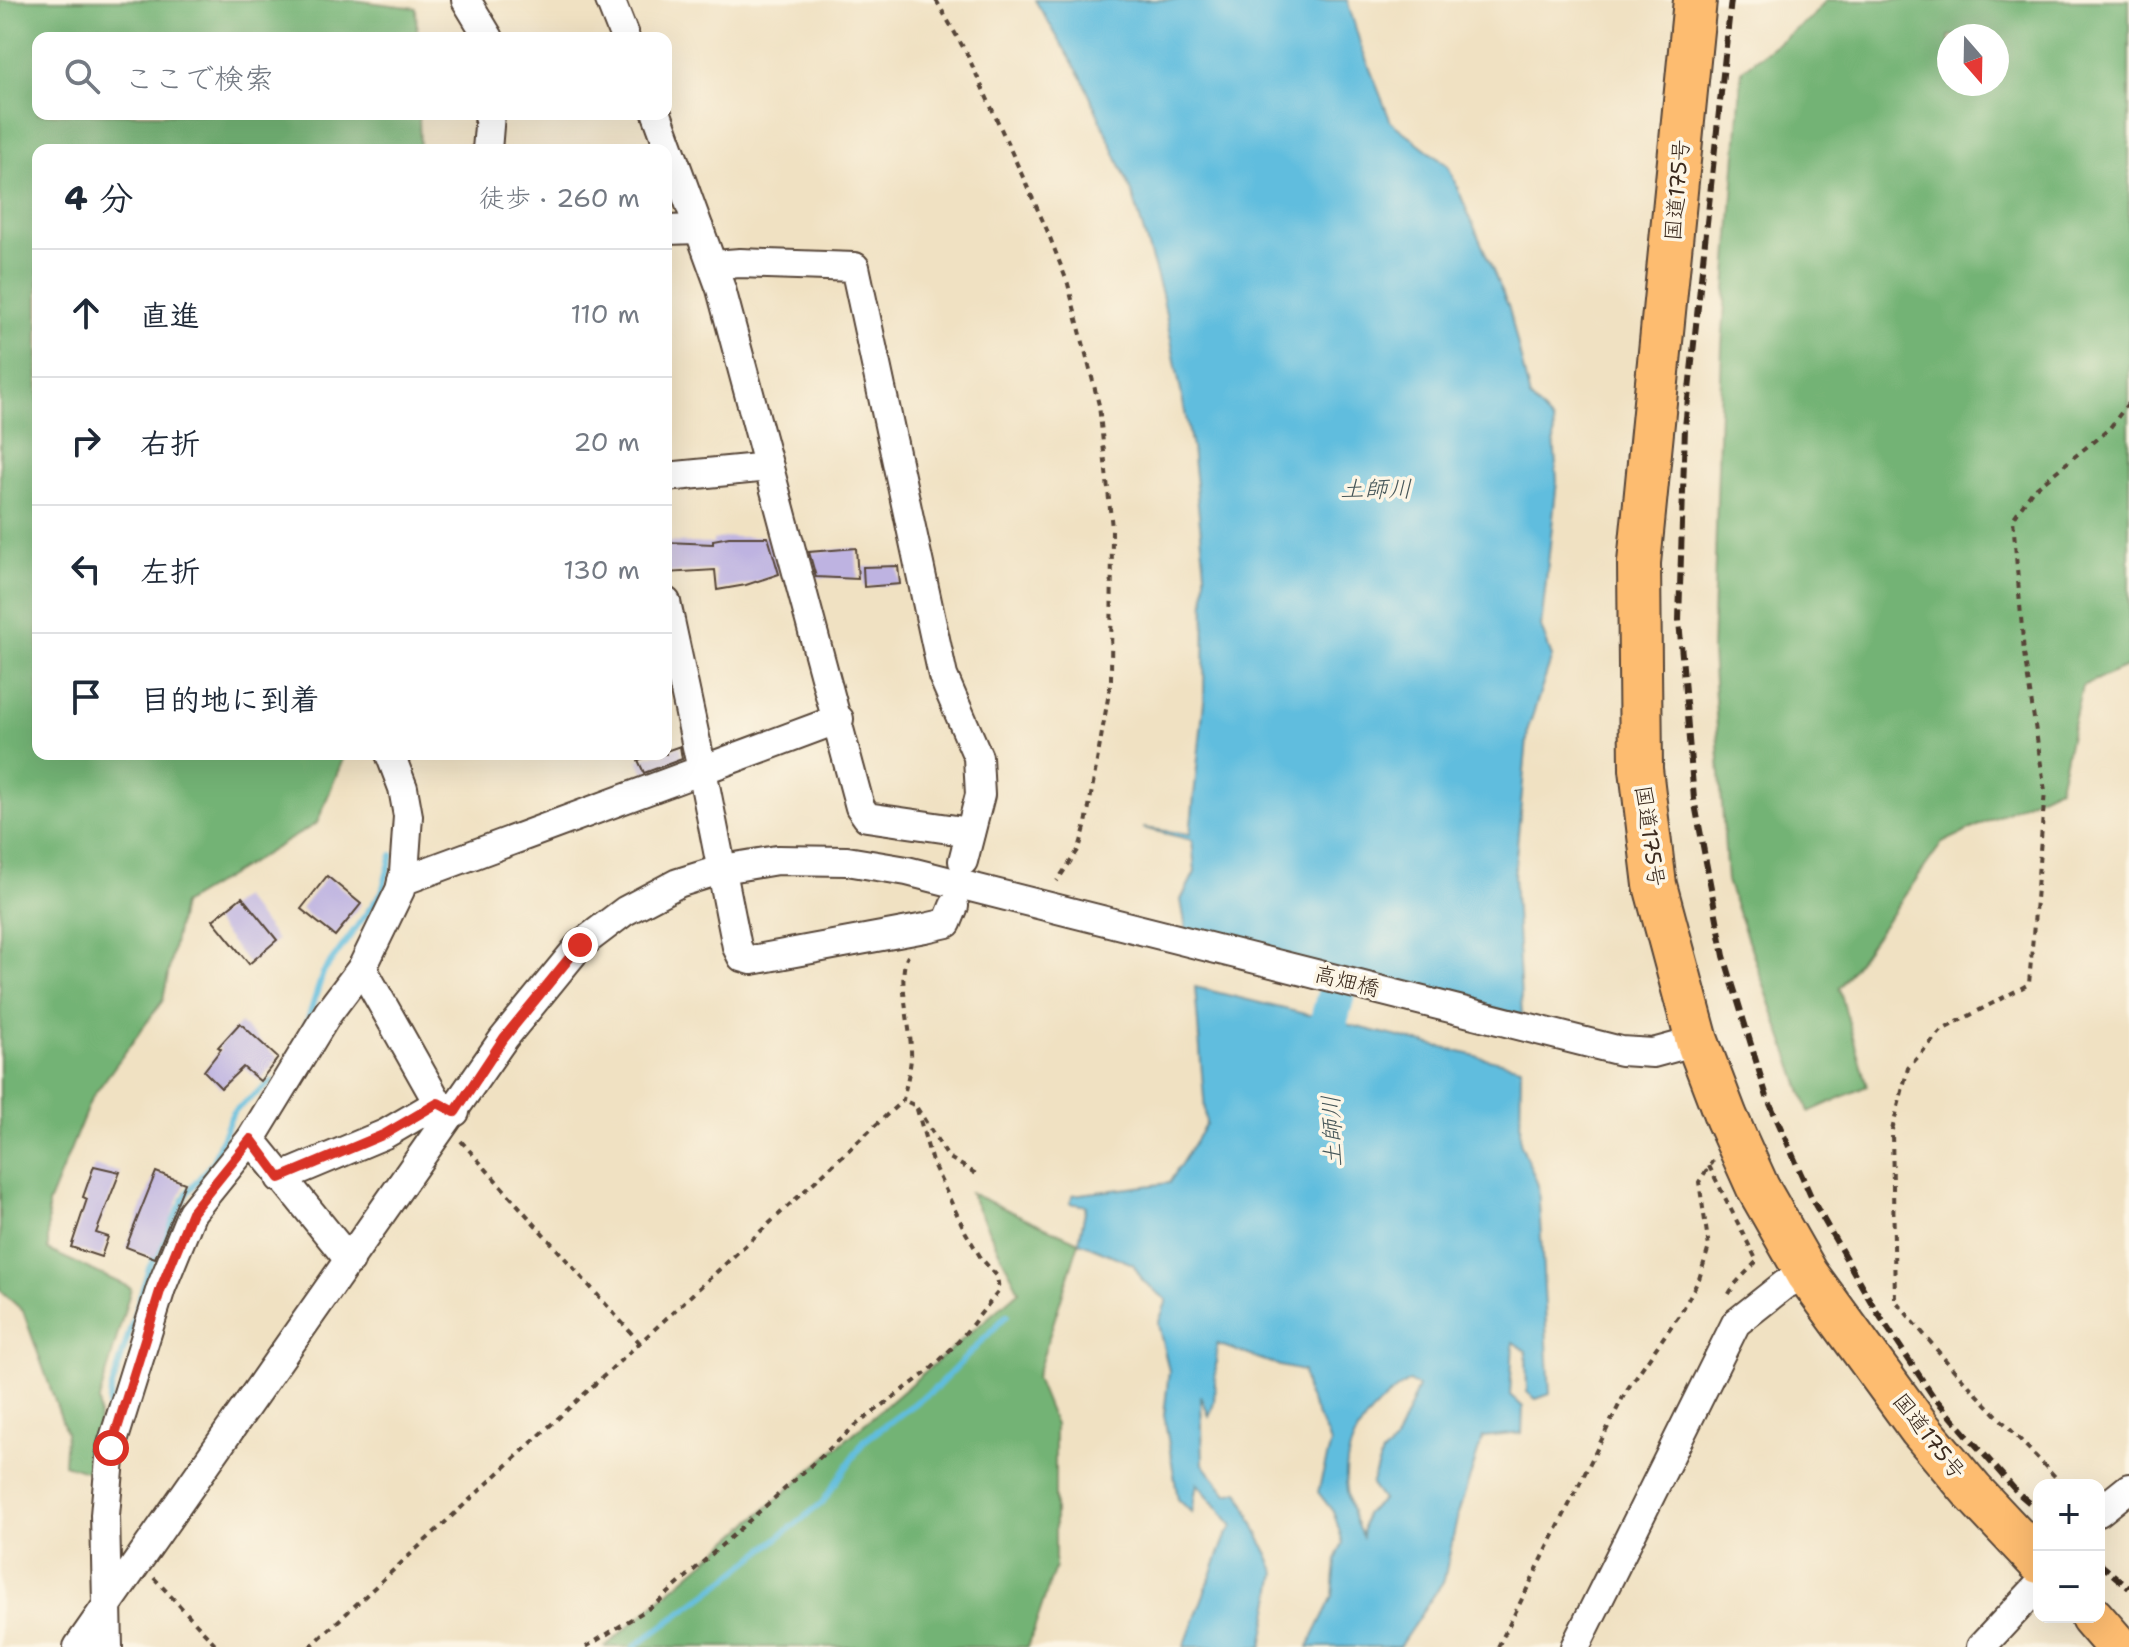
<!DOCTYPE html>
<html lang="ja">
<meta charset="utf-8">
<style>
body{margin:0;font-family:"Shantell Sans","Klee One",sans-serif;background:#f2f2f3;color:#1f2937}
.controls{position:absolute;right:24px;bottom:24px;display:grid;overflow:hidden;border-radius:16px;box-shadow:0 8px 32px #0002}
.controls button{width:72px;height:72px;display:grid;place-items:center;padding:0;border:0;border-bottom:2px solid #e0e1e3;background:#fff;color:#1f2937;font:40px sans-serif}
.compass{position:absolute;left:1937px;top:24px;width:72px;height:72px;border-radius:50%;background:#fff;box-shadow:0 8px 32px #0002;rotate:160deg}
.stop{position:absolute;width:24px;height:24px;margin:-18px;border:6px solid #d93025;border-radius:50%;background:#fff}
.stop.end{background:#d93025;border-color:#fff;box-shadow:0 2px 8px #0008}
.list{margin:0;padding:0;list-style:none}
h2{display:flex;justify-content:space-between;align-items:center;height:104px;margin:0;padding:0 32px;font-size:34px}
h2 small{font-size:26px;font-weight:400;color:#747a83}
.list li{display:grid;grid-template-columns:52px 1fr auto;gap:24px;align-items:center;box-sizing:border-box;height:128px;padding:0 32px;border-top:2px solid #e0e1e3}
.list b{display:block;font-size:30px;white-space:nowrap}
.list em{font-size:26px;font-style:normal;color:#747a83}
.icon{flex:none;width:44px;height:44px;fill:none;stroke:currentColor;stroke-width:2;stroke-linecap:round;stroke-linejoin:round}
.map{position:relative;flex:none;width:2129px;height:1647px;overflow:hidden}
.search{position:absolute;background:#fff;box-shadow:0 8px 32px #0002;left:32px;top:32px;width:640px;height:88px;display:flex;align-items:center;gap:20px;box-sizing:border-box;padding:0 28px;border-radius:16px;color:#747a83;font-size:30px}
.panel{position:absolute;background:#fff;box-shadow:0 8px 32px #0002;left:32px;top:144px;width:640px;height:616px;border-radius:16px}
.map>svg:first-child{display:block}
</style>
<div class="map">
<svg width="2129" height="1647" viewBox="0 0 2129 1647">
<rect width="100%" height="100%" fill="#fcf5e5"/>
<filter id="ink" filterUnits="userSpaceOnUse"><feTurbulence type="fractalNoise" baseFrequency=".0125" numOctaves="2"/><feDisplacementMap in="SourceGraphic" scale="16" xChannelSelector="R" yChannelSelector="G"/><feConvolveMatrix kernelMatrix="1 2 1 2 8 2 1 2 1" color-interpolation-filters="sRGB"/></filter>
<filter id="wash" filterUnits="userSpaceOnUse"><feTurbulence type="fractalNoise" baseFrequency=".006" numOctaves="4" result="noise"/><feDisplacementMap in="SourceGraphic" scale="32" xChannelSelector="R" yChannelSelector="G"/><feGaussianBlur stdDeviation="1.8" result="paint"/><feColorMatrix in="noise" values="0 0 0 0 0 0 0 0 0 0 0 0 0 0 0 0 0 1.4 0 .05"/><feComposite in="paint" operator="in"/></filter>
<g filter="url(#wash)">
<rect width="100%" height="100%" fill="#f0e1c2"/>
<g fill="#73b375" stroke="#576e4a" stroke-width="2" fill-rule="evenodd">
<polygon points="0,0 352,0 416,8 417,38 38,38 38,114 419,114 420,150 38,150 38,754 345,754 317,823 182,904 163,1000 91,1099 48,1204 48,1250 131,1288 99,1400 98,1475 64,1464 66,1432 23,1311 0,1290"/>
<path d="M1826 0H2129V666L2082 686 2059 787 1942 843 1839 988 1867 1086 1809 1112 1727 881 1712 652 1722 346 1742 70 1812 17ZM1949 36H1997V84H1949Z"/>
<polygon points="970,1193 1079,1242 1036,1378 1055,1425 1055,1567 1028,1647 605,1647 1019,1291"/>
</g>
<g fill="#60bdde" stroke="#4e747e" stroke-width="2" fill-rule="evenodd">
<polygon points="1035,0 1347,0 1361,46 1391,122 1448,166 1509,308 1530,398 1553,422 1557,481 1541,627 1552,657 1528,729 1514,877 1522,1016 1187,935 1181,900 1195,872 1192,840 1143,828 1190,834 1204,701 1205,572 1192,448 1162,294 1132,192 1082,78"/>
<path d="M1195 987 1521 1067 1520 1142 1538 1185 1550 1394 1536 1399 1527 1392 1526 1351 1513 1342 1510 1395 1523 1407 1522 1433 1483 1437 1458 1514 1444 1580 1399 1647H1308L1333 1596 1336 1560 1343 1543 1334 1513 1318 1492 1331 1443 1307 1394 1303 1371 1280 1366 1217 1344 1214 1403 1209 1416 1201 1396 1203 1464 1227 1494 1239 1491 1276 1573 1262 1647H1184L1226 1536 1233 1526 1197 1483 1192 1513 1178 1499 1164 1415 1169 1371 1158 1324 1167 1300 1143 1281 1133 1264 1079 1242 1086 1206 1070 1203 1073 1195 1169 1183 1206 1124ZM1409 1381 1418 1387 1394 1444 1382 1454 1371 1485 1382 1500 1365 1514 1362 1536C1329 1470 1348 1421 1409 1381Z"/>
</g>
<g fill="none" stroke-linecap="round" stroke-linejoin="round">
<g stroke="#60bdde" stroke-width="6">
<polyline points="305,1028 323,973 382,892 392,855"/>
<polyline points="107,1419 111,1391 149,1268 187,1193 212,1163 233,1112 272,1081"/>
<polyline points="634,1647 724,1581 822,1503 864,1441 937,1387 1007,1315"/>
</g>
<polyline stroke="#60bdde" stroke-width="38" points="1331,1070 1329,1020 1350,943"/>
</g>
<g id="blocks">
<g fill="#beb3e1">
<polygon points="729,537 768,537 779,574 746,585 717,590 715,570 666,573 666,542 713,544 713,540"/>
<polygon points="856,548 858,579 816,577 809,552"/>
<polygon points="898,566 900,584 864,587 863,567"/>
<polygon points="680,746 682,759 644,773 638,760 656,754 666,754 666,751"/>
<polygon points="327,876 361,904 335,936 301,909"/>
<polygon points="242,897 277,940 249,964 213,920"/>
<polygon points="240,1023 278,1058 260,1081 243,1067 221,1088 204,1071 221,1049 218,1047"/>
<polygon points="94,1166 120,1172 96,1233 108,1237 101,1257 71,1247 87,1199 83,1197"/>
<polygon points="156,1172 185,1183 155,1258 126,1247"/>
</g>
</g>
</g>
<g filter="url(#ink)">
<use href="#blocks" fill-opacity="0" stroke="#564537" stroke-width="2"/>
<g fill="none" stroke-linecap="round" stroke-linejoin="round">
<defs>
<g id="minor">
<polyline points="466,0 489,38"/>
<polyline points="610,0 625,38"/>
<polyline points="657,114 721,289 860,807 867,817 970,832"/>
<polyline points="487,150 490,114"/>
<polyline points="666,230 699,229"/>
<polyline points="714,265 740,263 855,267 943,676 978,757 980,795 963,861"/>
<polyline points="666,477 769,467"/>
<polyline points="839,719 702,770 737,947 742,957 752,960 925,928 947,923 954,906"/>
<polyline points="402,881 702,770 666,602"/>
<polyline points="362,968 438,1103"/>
<polyline points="251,1139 350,1261"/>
<polyline points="280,1178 385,1134 438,1103 455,1112"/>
<polyline points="2099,1512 2129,1488"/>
<polyline points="78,1647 504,1038 580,945 625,911 678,883 723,869 777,860 847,861 907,871 1621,1051 1653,1053 1697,1041"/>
<polyline points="108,1647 105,1515 111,1448 161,1288 192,1212 251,1139 328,1013 362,968 400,890 404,873 408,816 403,788 390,754"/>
<polyline points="1575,1647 1736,1323 1784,1285 1807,1274"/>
<polyline points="1981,1647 2039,1585"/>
</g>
<g id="highway">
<polyline points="1695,0 1639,563 1641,769 1655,885 1697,1041 1726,1117 1758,1188 1807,1274 1920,1429 1973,1492 2039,1562"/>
<polyline points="2092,1617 2118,1647"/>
</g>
</defs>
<use href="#minor" stroke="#564537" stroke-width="32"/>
<use href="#highway" stroke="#564537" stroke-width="46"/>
<g stroke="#564537" stroke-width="4" stroke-dasharray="6 6" stroke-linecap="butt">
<polyline points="936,0 967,54 1047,230 1068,284 1099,405 1112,528 1111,681 1086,824 1079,849 1057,881"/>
<polyline points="917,1108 948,1157 978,1175"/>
<polyline points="461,1141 640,1343"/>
<polyline points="1709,1166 1757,1261 1735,1284 1727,1297"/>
<polyline points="2063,1485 1953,1369 1895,1300 1892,1130 1908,1068 1942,1030 2029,984 2045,791 2024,653 2013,519 2032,491 2109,429 2129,402"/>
<polyline points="154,1578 218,1647"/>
<path d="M310 1647 903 1100C906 1084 912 1066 911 1050 911 1026 896 975 908 956"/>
<polyline points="586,1647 656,1604 856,1425 930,1370 958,1342 999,1291 997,1276 981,1258 966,1233 932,1162 916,1106 903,1100"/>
<polyline points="1498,1647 1626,1391 1682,1311 1699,1279 1709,1247 1699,1182 1713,1160"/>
</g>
<use href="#minor" stroke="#fff" stroke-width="28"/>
<use href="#highway" stroke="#fdbc70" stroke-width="42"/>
<g stroke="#3b2a1e" stroke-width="6" stroke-dasharray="12 6" stroke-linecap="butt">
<polyline points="1731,0 1685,427 1679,620 1694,799 1724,956 1767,1097 1813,1201 1875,1309 1933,1396 2017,1492 2039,1511"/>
<polyline points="2099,1563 2129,1588"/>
</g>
</g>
</g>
<g fill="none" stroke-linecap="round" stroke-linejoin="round" filter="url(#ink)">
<polyline stroke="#d93025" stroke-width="10" points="111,1448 161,1288 192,1212 251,1139 280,1178 385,1134 438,1103 455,1112 504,1038 580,945"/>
</g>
<g text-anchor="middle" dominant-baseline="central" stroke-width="7" stroke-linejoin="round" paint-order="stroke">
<g font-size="22" fill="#3b2a1e" stroke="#fcf5e5">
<text transform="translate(1677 190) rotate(-85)">国道175号</text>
<text transform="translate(1650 836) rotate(82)">国道175号</text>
<text transform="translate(1347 981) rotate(14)">高畑橋</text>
<text transform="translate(1929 1436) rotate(52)">国道175号</text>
</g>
<g font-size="24" font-style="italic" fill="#465658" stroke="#fcf5e5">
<text x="1376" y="489">土師川</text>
<text transform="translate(1332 1131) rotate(-92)">土師川</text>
</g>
</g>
</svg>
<div class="controls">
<button>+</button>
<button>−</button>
</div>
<svg class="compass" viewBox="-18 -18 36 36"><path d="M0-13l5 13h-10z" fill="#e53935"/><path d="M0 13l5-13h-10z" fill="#747a83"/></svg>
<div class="stop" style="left:111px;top:1448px"></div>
<div class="stop end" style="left:580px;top:945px"></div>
<div class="search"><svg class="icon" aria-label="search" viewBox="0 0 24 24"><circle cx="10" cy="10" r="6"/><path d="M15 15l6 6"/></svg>ここで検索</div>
<section class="panel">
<h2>4 分<small>徒歩 · 260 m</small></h2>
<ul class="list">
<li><svg class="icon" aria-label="ahead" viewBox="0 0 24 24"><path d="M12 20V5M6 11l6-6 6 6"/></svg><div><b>直進</b></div><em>110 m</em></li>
<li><svg class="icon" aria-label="right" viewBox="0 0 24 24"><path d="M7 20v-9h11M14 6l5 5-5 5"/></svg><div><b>右折</b></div><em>20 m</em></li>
<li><svg class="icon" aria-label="left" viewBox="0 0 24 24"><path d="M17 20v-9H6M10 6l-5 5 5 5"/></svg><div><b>左折</b></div><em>130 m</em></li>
<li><svg class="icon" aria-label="arrive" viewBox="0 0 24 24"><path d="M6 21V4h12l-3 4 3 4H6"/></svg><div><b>目的地に到着</b></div></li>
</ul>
</section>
</div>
